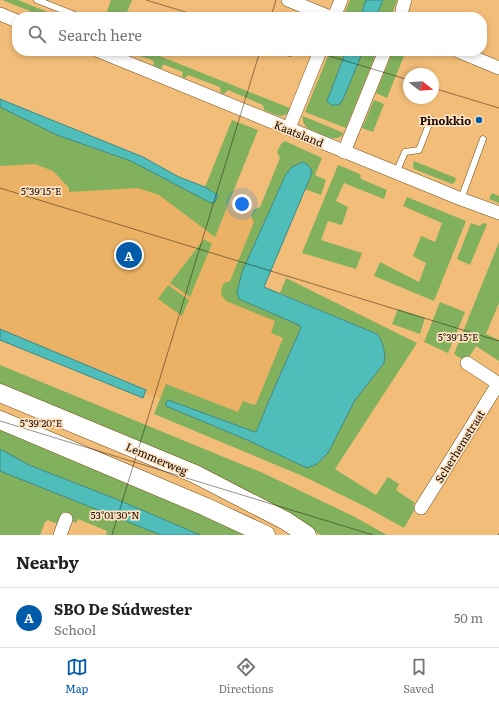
<!DOCTYPE html>
<meta charset="utf-8">
<style>
body{margin:0;font-family:Literata,serif;background:#f2f2f2;color:#202124}
.compass{position:absolute;left:403px;top:68px;width:36px;height:36px;border-radius:50%;background:#fff;box-shadow:0 2px 6px #0003;rotate:107deg}
.you{position:absolute;left:242px;top:204px;width:14px;height:14px;margin:-10px;border:3px solid #fff;border-radius:50%;background:#1a73e8;box-shadow:0 0 0 6px #1a73e833}
.badge{display:grid;place-items:center;width:26px;height:26px;border-radius:50%;background:#005ba8;color:#fff;font-size:13px;font-weight:700}
.pin{position:absolute;translate:-50% -50%;border:2px solid #fff;box-shadow:0 1px 4px #0006}
.list{margin:0;padding:0;list-style:none}
h2{display:flex;justify-content:space-between;align-items:center;height:52px;margin:0;padding:0 16px;font-size:17px}
h2 small{font-size:13px;font-weight:400;color:#757577}
.list li{display:grid;grid-template-columns:26px 1fr auto;gap:12px;align-items:center;box-sizing:border-box;height:60px;padding:0 16px;border-top:1px solid #e0e0e0}
.list b{display:block;font-size:15px;white-space:nowrap}
.list p{margin:0;font-size:13px;white-space:nowrap;color:#757577}
.list em{font-size:13px;font-style:normal;color:#757577}
.icon{flex:none;width:22px;height:22px;fill:none;stroke:currentColor;stroke-width:2;stroke-linecap:round;stroke-linejoin:round}
.map{position:relative;flex:none;width:499px;height:535px;overflow:hidden}
.search{position:absolute;background:#fff;box-shadow:0 2px 6px #0003;left:12px;right:12px;top:12px;height:44px;display:flex;align-items:center;gap:10px;box-sizing:border-box;padding:0 14px;border-radius:16px;color:#757577;font-size:15px}
.sheet{height:112px;background:#fff}
nav{display:flex;justify-content:space-around;align-items:center;box-sizing:border-box;height:56px;border-top:1px solid #e0e0e0;background:#fff;font-size:11px;color:#757577}
nav a{display:grid;justify-items:center;gap:2px}
nav .on{color:#005ba8}
.map>svg:first-child{display:block}
</style>
<div class="map">
<svg width="499" height="535" viewBox="0 0 499 535">
<rect width="100%" height="100%" fill="#f2bd78"/>
<polygon fill="#ebb265" points="0,117 271,220 244,289 322,323 269,440 134,389 0,334"/>
<g fill="#82b15e">
<polygon points="2,0 18,0 60,17 45,17 34,13 32,17 29,16 30,11"/>
<polygon points="111,0 132,0 125,17 105,17"/>
<polygon points="350,0 366,0 360,17 343,17"/>
<polygon points="383,0 397,0 391,17 376,17"/>
<path d="M123 51H147L292 109C283 121 275 114 264 110L263 105 228 90 224 94 221 93 220 87 188 75 185 78 182 77 183 72 165 65H163L161 69 153 65 154 62 152 60Z"/>
<polygon points="330,51 346,51 327,101 340,104 363,51 377,51 346,128 305,112"/>
<polygon points="393,51 406,51 387,98 376,93"/>
<polygon points="374,100 384,104 373,132 362,128"/>
<polygon points="0,107 57,135 131,161 211,203 215,192 205,187 232,120 258,130 215,237 159,195 138,188 69,192 69,188 53,171 35,164 0,166"/>
<path d="M303 116 344 133C336 145 320 133 309 129 304 126 302 121 303 116Z"/>
<path d="M285 141 322 158 315 175 326 180 321 195 305 189 312 173 303 162 292 167 286 174 242 272 237 293 239 299 299 325 301 328 276 384 256 432H255L210 415 166 406 245 439 307 468 322 460 328 453 355 400 384 363C386 353 383 342 377 334L280 293 286 278 417 343 335 469 376 495 388 477 399 484 396 490 415 503 413 506 416 507 404 528 366 507 305 477 154 414 166 384 238 412 243 401 254 405 256 404 283 338 271 333 275 321 226 301C220 295 220 290 224 283L230 281 254 222 251 216 253 210 260 207 280 158 277 152 281 144Z"/>
<polygon points="414,161 456,178 455,182 452,184 414,169 413,166"/>
<polygon points="338,165 360,174 361,179 387,190 384,199 344,183 336,201 348,207 342,225 328,221 321,240 362,253 356,269 302,253"/>
<polygon points="492,193 499,196 499,203 489,199"/>
<polygon points="407,197 466,221 434,301 374,276 380,262 419,282 426,263 413,256 421,236 435,242 442,223 403,206"/>
<polygon points="471,223 479,226 484,223 487,224 470,265 457,259"/>
<polygon points="204,239 212,244 190,297 170,283"/>
<polygon points="499,242 499,303 486,334 499,340 499,361 476,346 469,357 468,356 465,361 454,354"/>
<polygon points="168,285 189,300 182,316 158,299"/>
<polygon points="440,302 465,312 448,353 424,342"/>
<polygon points="398,309 425,318 420,334 392,324"/>
<polygon points="0,365 263,473 353,516 387,535 321,535 293,518 0,388"/>
<polygon points="0,425 257,535 200,535 116,499 29,465 0,449"/>
<polygon points="0,471 161,535 106,535 107,531 78,519 76,523 71,521 73,518 72,515 64,512 62,513 58,524 48,520 45,522 40,535 0,535"/>
</g>
<g fill="#4fbebb" stroke="#3f8883">
<polygon points="366,0 383,0 376,17 360,17"/>
<path d="M346 51H363L344 97 340 104C334 106 331 106 327 101Z"/>
<polygon points="0,99 143,157 179,177 205,187 218,195 215,202 211,203 131,161 57,135 0,107"/>
<path d="M303 162C308 165 311 167 312 173L264 287 377 334C383 342 386 353 384 363L355 400 328 453 317 464 307 468 245 439 166 406V403L168 400 255 432H256L276 384 301 328 299 325 239 299 237 293 242 272 286 174 292 167Z"/>
<polygon points="0,329 146,390 143,398 0,340"/>
<polygon points="0,449 29,465 116,499 200,535 161,535 0,471"/>
</g>
<g fill="none" stroke-linecap="round" stroke-linejoin="round">
<defs>
<g id="lane">
<polyline points="37,0 80,17"/>
<polyline points="290,53 291,51"/>
<polyline points="396,173 405,152 419,150 431,119"/>
<polyline points="461,199 483,139"/>
</g>
<g id="street">
<polyline points="288,0 330,17"/>
<polyline points="0,14 17,21"/>
<polyline points="334,17 341,0"/>
<polyline points="402,17 402,10 405,0"/>
<polyline points="99,51 461,199 499,213"/>
<polyline points="458,51 499,68"/>
<polyline points="289,128 320,51"/>
<polyline points="344,152 385,51"/>
<polyline points="467,363 499,384"/>
<polyline points="421,508 498,384"/>
<polyline points="60,535 66,519"/>
</g>
<g id="secondary">
<polyline points="0,393 195,474 286,521 307,535"/>
<polyline points="0,420 206,507 266,535"/>
</g>
</defs>
<use href="#lane" stroke="#724e17" stroke-width="7"/>
<use href="#street" stroke="#724e17" stroke-width="14"/>
<use href="#secondary" stroke="#724e17" stroke-width="19"/>
<use href="#lane" stroke="#fff" stroke-width="6"/>
<use href="#street" stroke="#fff" stroke-width="13"/>
<use href="#secondary" stroke="#fff" stroke-width="18"/>
</g>
<path fill="none" stroke="#190a00" stroke-width="1" stroke-opacity="0.45" d="M146 0 202 17M271 17 276 0M313 51 409 80M433 88 499 108M0 188 499 341M0 421 373 535M112 535 260 51M498 535 499 533"/>
<circle fill="#005ba8" stroke="#fee3c2" stroke-width="1.5" cx="479" cy="120" r="4"/>
<g text-anchor="middle" dominant-baseline="central" stroke-width="3.5" stroke-linejoin="round" paint-order="stroke">
<g font-size="11" font-weight="bold" fill="#190a00" stroke="#fee3c2" text-anchor="end">
<text x="471" y="120">Pinokkio</text>
</g>
<g font-size="11" fill="#190a00" stroke="#fee3c2">
<text transform="translate(299 133) rotate(22)">Kaatsland</text>
<text transform="translate(459 446) rotate(-58)">Scherhemstraat</text>
<text transform="translate(157 458) rotate(23)">Lemmerweg</text>
</g>
</g>
<g font-size="10" text-anchor="middle" fill="#190a00" stroke="#fee3c2" stroke-width="3.5" stroke-linejoin="round" paint-order="stroke">
<text x="41" y="195">5°39'15"E</text>
<text x="458" y="341">5°39'15"E</text>
<text x="41" y="427">5°39'20"E</text>
<text x="115" y="519">53°01'30"N</text>
</g>
</svg>
<svg class="compass" viewBox="-18 -18 36 36"><path d="M0-13l5 13h-10z" fill="#e53935"/><path d="M0 13l5-13h-10z" fill="#757577"/></svg>
<div class="you"></div>
<div class="pin badge" style="left:129px;top:255px">A</div>
<div class="search"><svg class="icon" aria-label="search" viewBox="0 0 24 24"><circle cx="10" cy="10" r="6"/><path d="M15 15l6 6"/></svg>Search here</div>
</div>
<section class="sheet">
<h2>Nearby<small></small></h2>
<ul class="list">
<li><span class="badge">A</span><div><b>SBO De Súdwester</b><p>School</p></div><em>50 m</em></li>
</ul>
</section>
<nav>
<a class="on"><svg class="icon" aria-label="map" viewBox="0 0 24 24"><path d="M3 6l6-2 6 2 6-2v14l-6 2-6-2-6 2zM9 4v14M15 6v14"/></svg>Map</a>
<a><svg class="icon" aria-label="directions" viewBox="0 0 24 24"><path d="M12 3l9 9-9 9-9-9zM9 14v-3h6M13 9l2 2-2 2"/></svg>Directions</a>
<a><svg class="icon" aria-label="saved" viewBox="0 0 24 24"><path d="M7 4h10v16l-5-4-5 4z"/></svg>Saved</a>
</nav>
